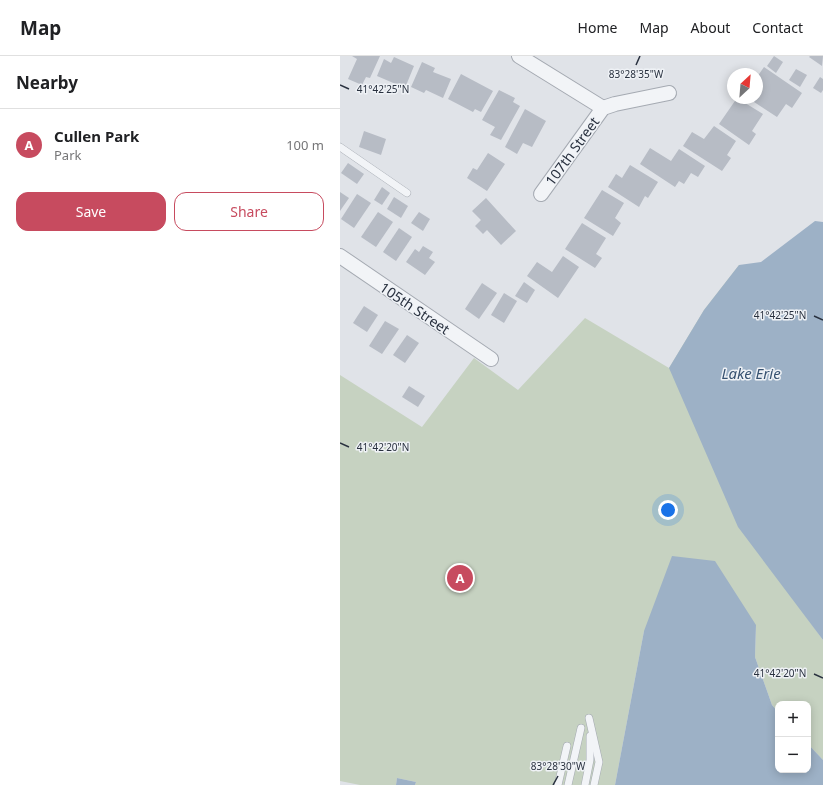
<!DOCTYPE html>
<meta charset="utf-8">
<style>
body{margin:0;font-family:"Noto Sans",sans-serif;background:#f6f6f6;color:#202124}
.controls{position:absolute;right:12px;bottom:12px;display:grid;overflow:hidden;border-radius:8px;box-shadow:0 2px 10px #0003}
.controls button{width:36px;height:36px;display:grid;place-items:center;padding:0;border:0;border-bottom:1px solid #e0e0e0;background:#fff;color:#202124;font:20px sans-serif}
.compass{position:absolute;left:387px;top:12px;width:36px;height:36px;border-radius:50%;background:#fff;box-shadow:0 2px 10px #0003;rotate:26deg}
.you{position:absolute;left:328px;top:454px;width:14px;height:14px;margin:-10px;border:3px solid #fff;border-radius:50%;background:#1a73e8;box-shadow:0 0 0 6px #1a73e833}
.badge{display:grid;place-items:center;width:26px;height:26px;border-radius:50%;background:#c74b5f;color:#fff;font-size:13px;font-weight:700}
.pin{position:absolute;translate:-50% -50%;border:2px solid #fff;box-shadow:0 1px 4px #0006}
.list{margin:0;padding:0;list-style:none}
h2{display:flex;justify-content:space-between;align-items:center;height:52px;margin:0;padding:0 16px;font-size:17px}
h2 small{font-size:13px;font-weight:400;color:#757577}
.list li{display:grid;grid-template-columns:26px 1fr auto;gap:12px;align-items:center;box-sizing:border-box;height:72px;padding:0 16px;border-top:1px solid #e0e0e0}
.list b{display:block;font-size:15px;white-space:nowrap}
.list p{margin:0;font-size:13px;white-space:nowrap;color:#757577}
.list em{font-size:13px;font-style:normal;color:#757577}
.actions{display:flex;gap:8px;padding:12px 16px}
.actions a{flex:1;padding:9px 0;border:1px solid #c74b5f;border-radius:12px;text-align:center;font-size:14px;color:#c74b5f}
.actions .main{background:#c74b5f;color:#fff}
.map{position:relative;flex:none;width:483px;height:729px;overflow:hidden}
header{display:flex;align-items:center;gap:24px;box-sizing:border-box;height:56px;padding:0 20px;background:#fff;border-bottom:1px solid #e0e0e0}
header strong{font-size:19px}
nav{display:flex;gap:22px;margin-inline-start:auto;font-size:14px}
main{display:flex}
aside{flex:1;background:#fff}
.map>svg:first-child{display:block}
</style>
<header>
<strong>Map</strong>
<nav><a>Home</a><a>Map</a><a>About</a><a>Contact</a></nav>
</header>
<main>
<aside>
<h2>Nearby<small></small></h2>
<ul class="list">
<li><span class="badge">A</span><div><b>Cullen Park</b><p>Park</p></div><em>100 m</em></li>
</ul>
<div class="actions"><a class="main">Save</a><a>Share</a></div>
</aside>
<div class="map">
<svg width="483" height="729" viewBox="0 0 483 729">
<rect width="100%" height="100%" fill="#e0e3e8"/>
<polygon fill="#c6d2c1" points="399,209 445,531 483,584 483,704 468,688 468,648 438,648 438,656 432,649 415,601 416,569 304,575 275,729 75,729 76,726 57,722 56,729 20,729 0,725 0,319 82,371 134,302 178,334 245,262 329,312 364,254"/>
<g fill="#9db1c6">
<polygon points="475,165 483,166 483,584 398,471 329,312 364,254 399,209 421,206"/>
<polygon points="332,500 375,505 416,569 415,601 432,649 438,656 438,714 468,714 468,688 483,704 483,729 275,729 304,575"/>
<polygon points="57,722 76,726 75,729 56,729"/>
</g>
<g fill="#b7bcc5">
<polygon points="12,0 40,0 30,22 26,21 22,29 8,23 17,3"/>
<polygon points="434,0 443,6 436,17 427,10"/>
<polygon points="470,0 483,0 482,10 469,1"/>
<polygon points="54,1 74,10 65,32 37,20 44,3 51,7"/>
<polygon points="82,6 95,12 93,16 111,23 103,42 86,34 84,37 71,31"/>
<polygon points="424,11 462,37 452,52 446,48 437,61 414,46 418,38 417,37 417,21"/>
<polygon points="456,13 467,19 460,31 449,24"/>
<polygon points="121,18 153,35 141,56 135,53 133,56 108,43"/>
<polygon points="480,21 483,23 483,34 481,37 473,32"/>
<polygon points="159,34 175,42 173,46 180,50 161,84 150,79 155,71 142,64"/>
<polygon points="397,42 423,58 412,75 416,78 409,89 379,68"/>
<polygon points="185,53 206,65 192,91 183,87 177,98 165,91"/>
<polygon points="374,70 396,85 387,99 391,102 382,115 343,90 352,76 364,83"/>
<polygon points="24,75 46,83 41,99 19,91"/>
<polygon points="310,92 331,105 339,93 365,110 358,121 351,117 344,128 339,125 335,131 300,108"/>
<polygon points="148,97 165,108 147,135 127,122 133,112 137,114"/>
<polygon points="8,107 24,118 17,128 1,117"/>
<polygon points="290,109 318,126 308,142 305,140 299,151 268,131 276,118 282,122"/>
<polygon points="42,131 50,137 42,149 34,144"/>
<polygon points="262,134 284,147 275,162 281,167 273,180 244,162"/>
<polygon points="0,136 9,142 0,155"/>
<polygon points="17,138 31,147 14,172 1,163"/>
<polygon points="54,141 68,150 61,162 47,153"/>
<polygon points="146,142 176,175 161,189 147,174 143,178 135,170 141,164 132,155"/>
<polygon points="38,156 53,166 36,191 21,181"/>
<polygon points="79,156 90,163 83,175 71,167"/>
<polygon points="242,167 266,182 256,198 262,202 255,212 225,193"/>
<polygon points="59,172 72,181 56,205 43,196"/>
<polygon points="83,190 93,196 89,202 95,206 85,219 66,206 75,193 79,196"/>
<polygon points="223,200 239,211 218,242 187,220 197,206 212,216"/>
<polygon points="184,226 195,234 187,247 175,240"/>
<polygon points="142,227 157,237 139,263 125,253"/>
<polygon points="164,237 177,245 164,267 151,259"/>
<polygon points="24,250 38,259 27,276 13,267"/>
<polygon points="45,265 59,273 42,298 29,290"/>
<polygon points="67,279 79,287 65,307 53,299"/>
<polygon points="69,330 85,340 78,351 62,341"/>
</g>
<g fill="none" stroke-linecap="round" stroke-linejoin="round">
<defs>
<g id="service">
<polyline points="0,91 67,137"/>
<polyline points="249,662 259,706 254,729"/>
<polyline points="218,729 227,690"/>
<polyline points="228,729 241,672"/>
<polyline points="245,729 250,704 250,680"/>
</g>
<g id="minor">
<polyline points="179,0 263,52"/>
<polyline points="201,138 263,52 275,48 329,37"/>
<polyline points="0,200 151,303"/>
</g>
</defs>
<use href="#service" stroke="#a5aab2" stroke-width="8"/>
<use href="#minor" stroke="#a5aab2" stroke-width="16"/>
<use href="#service" stroke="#f2f4f7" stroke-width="7"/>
<use href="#minor" stroke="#f2f4f7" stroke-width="14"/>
</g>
<path fill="none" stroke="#29313f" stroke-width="1.5" d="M296 9 300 0M0 29 9 33M474 260 483 264M0 387 9 391M474 618 483 622M213 729 218 720"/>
<g text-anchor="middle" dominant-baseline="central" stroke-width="3" stroke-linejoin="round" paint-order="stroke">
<g font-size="14" fill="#29313f" stroke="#eff2f6">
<text transform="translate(232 95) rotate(-54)">107th Street</text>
<text transform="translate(75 252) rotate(34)">105th Street</text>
</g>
<g font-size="15" font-style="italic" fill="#365170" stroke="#eff2f6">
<text x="411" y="317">Lake Erie</text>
</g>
</g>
<g font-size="10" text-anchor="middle" fill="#29313f" stroke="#eff2f6" stroke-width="3" stroke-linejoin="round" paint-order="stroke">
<text x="296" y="22">83°28'35"W</text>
<text x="43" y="37">41°42'25"N</text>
<text x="440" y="263">41°42'25"N</text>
<text x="43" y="395">41°42'20"N</text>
<text x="440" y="621">41°42'20"N</text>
<text x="218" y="714">83°28'30"W</text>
</g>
</svg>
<div class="controls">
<button>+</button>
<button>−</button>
</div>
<svg class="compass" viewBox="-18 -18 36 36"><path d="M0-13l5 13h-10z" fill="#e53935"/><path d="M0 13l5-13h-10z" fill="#757577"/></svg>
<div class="you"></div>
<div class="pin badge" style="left:120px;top:522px">A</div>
</div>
</main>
